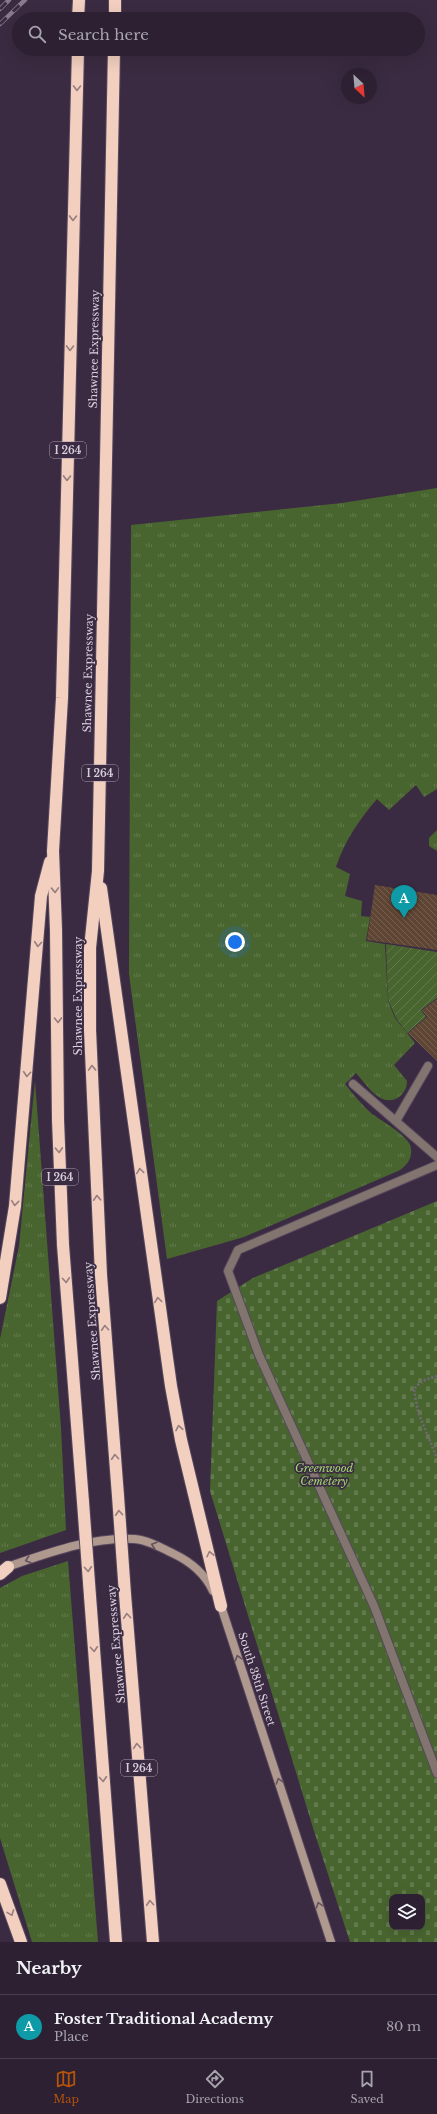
<!DOCTYPE html>
<style>
body{margin:0;font-family:"Libre Baskerville",serif;background:#34283a;color:#f1f3f6}
.controls{position:absolute;right:12px;bottom:12px;display:grid;overflow:hidden;border-radius:8px;box-shadow:0 4px 16px #0002}
.controls button{width:36px;height:36px;display:grid;place-items:center;padding:0;border:0;border-bottom:1px solid #483e4d;background:#2c2032;color:#f1f3f6;font:20px sans-serif}
.compass{position:absolute;left:341px;top:68px;width:36px;height:36px;border-radius:50%;background:#2c2032;box-shadow:0 4px 16px #0002;rotate:154deg}
.you{position:absolute;left:235px;top:942px;width:14px;height:14px;margin:-10px;border:3px solid #fff;border-radius:50%;background:#1a73e8;box-shadow:0 0 0 6px #1a73e833}
.badge{display:grid;place-items:center;width:26px;height:26px;border-radius:50%;background:#b45309;color:#fff;font-size:13px;font-weight:700}
.pin{position:absolute;translate:-50% -33px;filter:drop-shadow(0 1px 2px #0008)}
.pin::after{content:'';position:absolute;top:21px;width:14px;height:12px;background:inherit;clip-path:polygon(0 0,100% 0,50% 100%)}
.list{margin:0;padding:0;list-style:none}
h2{display:flex;justify-content:space-between;align-items:center;height:52px;margin:0;padding:0 16px;font-size:17px}
h2 small{font-size:13px;font-weight:400;color:#a6a3ac}
.list li{display:grid;grid-template-columns:26px 1fr auto;gap:12px;align-items:center;box-sizing:border-box;height:64px;padding:0 16px;border-top:1px solid #483e4d}
.list b{display:block;font-size:15px;white-space:nowrap}
.list p{margin:0;font-size:13px;white-space:nowrap;color:#a6a3ac}
.list em{font-size:13px;font-style:normal;color:#a6a3ac}
.icon{flex:none;width:22px;height:22px;fill:none;stroke:currentColor;stroke-width:2;stroke-linecap:round;stroke-linejoin:round}
.map{position:relative;flex:none;width:437px;height:1942px;overflow:hidden}
.search{position:absolute;background:#2c2032;box-shadow:0 4px 16px #0002;left:12px;right:12px;top:12px;height:44px;display:flex;align-items:center;gap:10px;box-sizing:border-box;padding:0 14px;border-radius:22px;color:#a6a3ac;font-size:15px}
.sheet{height:116px;background:#2c2032}
nav{display:flex;justify-content:space-around;align-items:center;box-sizing:border-box;height:56px;border-top:1px solid #483e4d;background:#2c2032;font-size:11px;color:#a6a3ac}
nav a{display:grid;justify-items:center;gap:2px}
nav .on{color:#b45309}
.map>svg:first-child{display:block}
</style>
<div class="map">
<svg width="437" height="1942" viewBox="0 0 437 1942">
<defs>
<pattern id="grass-tufts" width="24" height="20" patternUnits="userSpaceOnUse"><rect width="24" height="20" fill="#49652f"/><path d="M3 7l-1-3M5 7V3M7 7l1-3M15 17l-1-3M17 17v-4M19 17l1-3" fill="none" stroke="#627a4d"/></pattern>
<pattern id="cemetery-stones" width="16" height="16" patternUnits="userSpaceOnUse"><rect width="16" height="16" fill="#49652f"/><path d="M2 7V4a2 2 0 0 1 4 0v3zM10 15v-3a2 2 0 0 1 4 0v3z" fill="#627a4d"/></pattern>
<pattern id="garden-furrows" width="10" height="10" patternUnits="userSpaceOnUse"><rect width="10" height="10" fill="#49652f"/><path d="M-1 1l2-2M0 10L10 0M9 11l2-2" fill="none" stroke="#627a4d"/></pattern>
<pattern id="building-back-hatch" width="6" height="6" patternUnits="userSpaceOnUse"><rect width="6" height="6" fill="#5f4534"/><path d="M-1 5l2 2M0 0l6 6M5-1l2 2" fill="none" stroke="#755f51"/></pattern>
</defs>
<rect width="100%" height="100%" fill="#3b2b42"/>
<g fill="url(#grass-tufts)">
<path d="M437 488V789L424 797 416 785 389 810 377 799C359 820 345 840 336 867L350 874 345 896 362 901 361 916 370 917 366 941 385 944 388 1001 395 1018 415 1043 394 1065 407 1081C407 1088 404 1093 399 1097 381 1109 366 1084 356 1073L345 1084C353 1094 362 1105 372 1114 382 1121 403 1133 409 1143 415 1154 408 1166 398 1171L244 1237 167 1259 129 974 131 525 342 503Z"/>
<polygon points="437,830 437,851 429,846 429,838"/>
<polygon points="35,1081 61,1428 66,1530 0,1553 0,1339 19,1246"/>
<polygon points="68,1561 98,1942 32,1942 0,1838 0,1588 22,1576"/>
</g>
<path fill="url(#cemetery-stones)" fill-rule="evenodd" d="M437 1201V1942H350L314 1831 210 1491 217 1301 253 1278ZM392 1897H422V1927H392Z"/>
<polygon fill="url(#garden-furrows)" points="386,944 437,952 437,998 421,1010 426,1017 407,1033 396,1018 388,1000"/>
<g fill="url(#building-back-hatch)">
<polygon points="375,885 437,895 437,950 367,940"/>
<polygon points="437,999 437,1061 408,1033 427,1017 422,1010"/>
</g>
<g fill="none" stroke-linecap="round" stroke-linejoin="round">
<defs>
<g id="lane">
<polyline points="353,1084 437,1157"/>
<polyline points="396,1121 428,1066"/>
<polyline points="437,1165 238,1250 228,1271 259,1355 374,1606 437,1773"/>
</g>
<g id="secondary">
<path d="M4 1568C43 1555 92 1536 134 1539 148 1540 162 1548 174 1554 191 1562 205 1574 213 1591"/>
<polyline points="220,1603 331,1942"/>
</g>
<g id="highway">
<polyline points="78,19 79,0"/>
<polyline points="115,19 115,0"/>
<polyline points="78,49 62,698 53,851 56,930 58,1120 63,1245 83,1502"/>
<polyline points="114,49 98,871 90,948 90,1030 101,1275 118,1496"/>
<polyline points="101,888 171,1386 181,1440 221,1606"/>
<polyline points="0,1298 15,1206 41,896 50,862"/>
<polyline points="0,1574 8,1567"/>
<polyline points="125,1594 153,1942"/>
<polyline points="90,1596 116,1942"/>
<polyline points="0,1884 21,1942"/>
</g>
</defs>
<use href="#lane" stroke="#57485e" stroke-width="10"/>
<use href="#secondary" stroke="#57485e" stroke-width="10"/>
<use href="#highway" stroke="#57485e" stroke-width="14"/>
<polyline stroke="#74667a" stroke-width="2.5" stroke-dasharray="2 2" stroke-linecap="butt" points="437,1376 422,1381 414,1389 418,1412 437,1458"/>
<use href="#lane" stroke="#82746e" stroke-width="8"/>
<use href="#secondary" stroke="#af998f" stroke-width="8"/>
<use href="#highway" stroke="#f2cfbf" stroke-width="12"/>
<defs>
<g id="rail">
<polyline points="0,9 9,0"/>
<polyline points="0,24 25,0"/>
</g>
</defs>
<use href="#rail" stroke="#887b8e" stroke-width="4.5"/>
<use href="#rail" stroke="#3b2b42" stroke-width="3" stroke-dasharray="9" stroke-linecap="butt"/>
<defs>
<g id="highway-bridge">
<polyline points="118,1496 125,1594"/>
<polyline points="83,1502 90,1596"/>
</g>
</defs>
<use href="#highway-bridge" stroke="#57485e" stroke-width="14" stroke-linecap="butt"/>
<use href="#highway-bridge" stroke="#f2cfbf" stroke-width="12"/>
</g>
<defs><path id="oneway-chevron" d="M-2-3.5L2.5 0L-2 3.5" fill="none" stroke-width="1.6" stroke-linecap="round" stroke-linejoin="round"/></defs>
<g stroke="#967d80">
<use href="#oneway-chevron" transform="translate(77 88) rotate(91)"/>
<use href="#oneway-chevron" transform="translate(73 218) rotate(91)"/>
<use href="#oneway-chevron" transform="translate(70 348) rotate(91)"/>
<use href="#oneway-chevron" transform="translate(67 478) rotate(91)"/>
<use href="#oneway-chevron" transform="translate(55 890) rotate(88)"/>
<use href="#oneway-chevron" transform="translate(38 944) rotate(95)"/>
<use href="#oneway-chevron" transform="translate(58 1020) rotate(89)"/>
<use href="#oneway-chevron" transform="translate(92 1068) rotate(-92)"/>
<use href="#oneway-chevron" transform="translate(27 1074) rotate(95)"/>
<use href="#oneway-chevron" transform="translate(59 1150) rotate(87)"/>
<use href="#oneway-chevron" transform="translate(140 1171) rotate(-98)"/>
<use href="#oneway-chevron" transform="translate(97 1198) rotate(-93)"/>
<use href="#oneway-chevron" transform="translate(15 1203) rotate(96)"/>
<use href="#oneway-chevron" transform="translate(66 1280) rotate(86)"/>
<use href="#oneway-chevron" transform="translate(158 1300) rotate(-98)"/>
<use href="#oneway-chevron" transform="translate(105 1328) rotate(-94)"/>
<use href="#oneway-chevron" transform="translate(179 1428) rotate(-101)"/>
<use href="#oneway-chevron" transform="translate(115 1457) rotate(-94)"/>
<use href="#oneway-chevron" transform="translate(119 1513) rotate(-94)"/>
<use href="#oneway-chevron" transform="translate(210 1554) rotate(-103)"/>
<use href="#oneway-chevron" transform="translate(88 1569) rotate(86)"/>
<use href="#oneway-chevron" transform="translate(127 1616) rotate(-95)"/>
<use href="#oneway-chevron" transform="translate(94 1649) rotate(86)"/>
<use href="#oneway-chevron" transform="translate(137 1746) rotate(-95)"/>
<use href="#oneway-chevron" transform="translate(103 1779) rotate(86)"/>
<use href="#oneway-chevron" transform="translate(150 1903) rotate(-95)"/>
<use href="#oneway-chevron" transform="translate(11 1913) rotate(69)"/>
</g>
<g stroke="#64525d">
<use href="#oneway-chevron" transform="translate(154 1545) rotate(-162)"/>
<use href="#oneway-chevron" transform="translate(28 1560) rotate(162)"/>
<use href="#oneway-chevron" transform="translate(238 1658) rotate(-108)"/>
<use href="#oneway-chevron" transform="translate(279 1781) rotate(-108)"/>
<use href="#oneway-chevron" transform="translate(319 1905) rotate(-108)"/>
</g>
<g text-anchor="middle" dominant-baseline="central" stroke-width="3.5" stroke-linejoin="round" paint-order="stroke">
<g fill="#3b2b42" stroke="#a99dae" stroke-width="1">
<rect x="50" y="442" width="36" height="16" rx="3"/>
<rect x="82" y="765" width="36" height="16" rx="3"/>
<rect x="42" y="1169" width="36" height="16" rx="3"/>
<rect x="121" y="1760" width="36" height="16" rx="3"/>
</g>
<g font-size="10" font-weight="bold" fill="#d8cedd">
<text x="68" y="450">I 264</text>
<text x="100" y="773">I 264</text>
<text x="60" y="1177">I 264</text>
<text x="139" y="1768">I 264</text>
</g>
<g font-size="11" fill="#d8cedd" stroke="#3b2b42">
<text transform="translate(94 349) rotate(-89)">Shawnee Expressway</text>
<text transform="translate(88 673) rotate(-89)">Shawnee Expressway</text>
<text transform="translate(78 996) rotate(-90)">Shawnee Expressway</text>
<text transform="translate(92 1321) rotate(-94)">Shawnee Expressway</text>
<text transform="translate(116 1644) rotate(-95)">Shawnee Expressway</text>
<text transform="translate(257 1679) rotate(72)">South 38th Street</text>
</g>
<g font-size="11" font-style="italic" fill="#a3d873" stroke="#3b2b42">
<text x="324" y="1468">Greenwood<tspan x="324" dy="13">Cemetery</tspan></text>
</g>
</g>
</svg>
<div class="controls">
<button><svg class="icon" aria-label="layers" viewBox="0 0 24 24"><path d="M12 4l9 5-9 5-9-5zM3 14l9 5 9-5"/></svg></button>
</div>
<svg class="compass" viewBox="-18 -18 36 36"><path d="M0-13l5 13h-10z" fill="#e53935"/><path d="M0 13l5-13h-10z" fill="#a6a3ac"/></svg>
<div class="you"></div>
<div class="pin badge" style="left:404px;top:918px;background:#0f9aa8">A</div>
<div class="search"><svg class="icon" aria-label="search" viewBox="0 0 24 24"><circle cx="10" cy="10" r="6"/><path d="M15 15l6 6"/></svg>Search here</div>
</div>
<section class="sheet">
<h2>Nearby<small></small></h2>
<ul class="list">
<li><span class="badge" style="background:#0f9aa8">A</span><div><b>Foster Traditional Academy</b><p>Place</p></div><em>80 m</em></li>
</ul>
</section>
<nav>
<a class="on"><svg class="icon" aria-label="map" viewBox="0 0 24 24"><path d="M3 6l6-2 6 2 6-2v14l-6 2-6-2-6 2zM9 4v14M15 6v14"/></svg>Map</a>
<a><svg class="icon" aria-label="directions" viewBox="0 0 24 24"><path d="M12 3l9 9-9 9-9-9zM9 14v-3h6M13 9l2 2-2 2"/></svg>Directions</a>
<a><svg class="icon" aria-label="saved" viewBox="0 0 24 24"><path d="M7 4h10v16l-5-4-5 4z"/></svg>Saved</a>
</nav>
